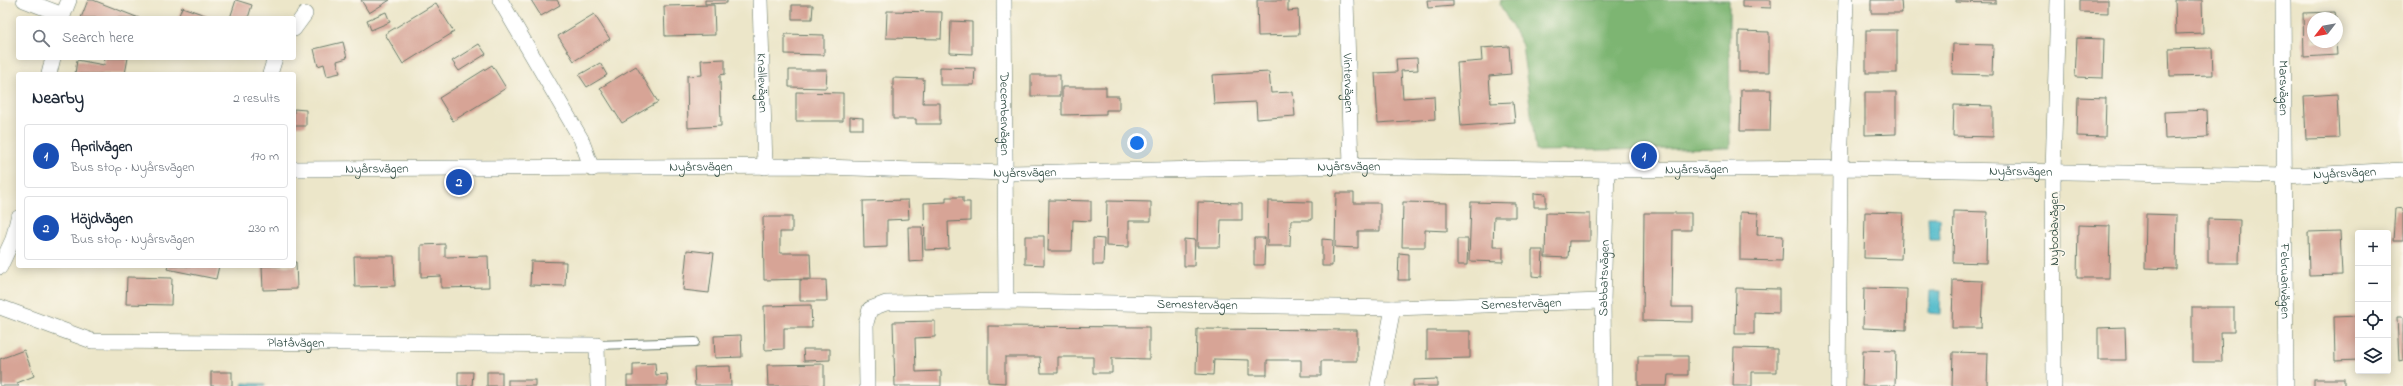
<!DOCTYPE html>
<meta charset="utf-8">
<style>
body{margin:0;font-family:"Indie Flower",sans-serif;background:#f6f6f7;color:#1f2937}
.controls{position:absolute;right:12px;bottom:12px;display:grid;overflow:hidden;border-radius:4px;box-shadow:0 2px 10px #0003}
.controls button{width:36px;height:36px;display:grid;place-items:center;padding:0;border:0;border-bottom:1px solid #e0e1e3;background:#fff;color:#1f2937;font:20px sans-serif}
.compass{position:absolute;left:2307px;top:12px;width:36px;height:36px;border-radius:50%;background:#fff;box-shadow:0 2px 10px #0003;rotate:239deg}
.you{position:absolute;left:1137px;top:143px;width:14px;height:14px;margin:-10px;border:3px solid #fff;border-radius:50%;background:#1a73e8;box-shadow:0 0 0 6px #1a73e833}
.badge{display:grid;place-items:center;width:26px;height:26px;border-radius:50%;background:#1a73e8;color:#fff;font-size:13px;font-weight:700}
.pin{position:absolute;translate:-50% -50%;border:2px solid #fff;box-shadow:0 1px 4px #0006}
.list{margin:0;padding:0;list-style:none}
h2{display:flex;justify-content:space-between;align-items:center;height:52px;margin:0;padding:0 16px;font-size:17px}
h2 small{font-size:13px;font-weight:400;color:#747a83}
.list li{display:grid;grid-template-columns:26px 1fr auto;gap:12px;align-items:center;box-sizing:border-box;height:64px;margin:0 8px 8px;padding:0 8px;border:1px solid #e0e1e3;border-radius:4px}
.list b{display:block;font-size:15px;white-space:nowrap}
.list p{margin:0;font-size:13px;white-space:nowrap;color:#747a83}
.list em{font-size:13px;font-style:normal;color:#747a83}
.icon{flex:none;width:22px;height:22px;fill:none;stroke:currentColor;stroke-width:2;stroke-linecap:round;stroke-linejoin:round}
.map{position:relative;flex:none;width:2403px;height:386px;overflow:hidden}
.search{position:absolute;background:#fff;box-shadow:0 2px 10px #0003;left:16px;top:16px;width:280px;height:44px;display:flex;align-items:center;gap:10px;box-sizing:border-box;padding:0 14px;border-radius:4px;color:#747a83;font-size:15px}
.panel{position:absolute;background:#fff;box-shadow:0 2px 10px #0003;left:16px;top:72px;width:280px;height:196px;border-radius:4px}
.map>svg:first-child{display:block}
</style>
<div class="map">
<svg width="2403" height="386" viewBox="0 0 2403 386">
<rect width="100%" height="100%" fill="#fbf7ec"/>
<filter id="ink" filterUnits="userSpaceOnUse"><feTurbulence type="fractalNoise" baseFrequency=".025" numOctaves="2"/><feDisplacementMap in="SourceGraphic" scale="8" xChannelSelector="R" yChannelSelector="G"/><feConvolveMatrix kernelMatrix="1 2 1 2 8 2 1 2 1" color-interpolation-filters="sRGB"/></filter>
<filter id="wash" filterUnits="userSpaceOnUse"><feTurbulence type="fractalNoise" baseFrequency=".012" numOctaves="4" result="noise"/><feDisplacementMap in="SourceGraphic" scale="16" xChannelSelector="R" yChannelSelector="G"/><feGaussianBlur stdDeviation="0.9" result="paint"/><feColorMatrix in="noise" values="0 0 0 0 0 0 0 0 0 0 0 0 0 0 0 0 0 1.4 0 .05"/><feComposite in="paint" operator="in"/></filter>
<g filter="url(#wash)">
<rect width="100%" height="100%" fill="#ece6c9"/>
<polygon fill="#7db572" stroke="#4e7953" points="1501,0 1729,0 1730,148 1536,151 1522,45 1500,5"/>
<g fill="#4eb9ca" stroke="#367b7f">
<polygon points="1928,217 1939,217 1940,240 1929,240"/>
<polygon points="1930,291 1941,291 1940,314 1929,313"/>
<polygon points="243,383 265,384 265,386 242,386"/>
</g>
<g id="blocks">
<g fill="#d7a496">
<polygon points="88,0 93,0 139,18 81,18"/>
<polygon points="236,0 252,5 248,18 230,18"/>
<polygon points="361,0 390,0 369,13"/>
<polygon points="531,0 557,0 560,5 541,16"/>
<polygon points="705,0 727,0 727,3 705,4"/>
<polygon points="1257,0 1288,0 1288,11 1298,10 1299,35 1258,36"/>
<polygon points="1427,0 1453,0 1453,6 1428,8"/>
<polygon points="1742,0 1771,0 1771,8 1742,7"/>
<polygon points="1871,0 1901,0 1902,13 1871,13"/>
<polygon points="1956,0 1996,0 1996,3 1956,2"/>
<polygon points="2080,0 2108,0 2108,13 2080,12"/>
<polygon points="2175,0 2202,0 2203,33 2176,34"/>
<polygon points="436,3 454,32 403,64 385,34"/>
<polygon points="714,5 715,35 665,36 664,6"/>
<polygon points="792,5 813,5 812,19 792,19"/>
<polygon points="182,7 208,16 208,18 178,18"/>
<polygon points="887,11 942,12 941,39 886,38"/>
<polygon points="386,12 390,22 371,30 367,20"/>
<polygon points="2335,12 2336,18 2313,18 2313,42 2336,42 2337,55 2304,57 2303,13"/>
<polygon points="594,14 610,39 574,61 558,36"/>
<polygon points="951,21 972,22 972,54 950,53"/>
<rect x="1866" y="30" width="31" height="43"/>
<polygon points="1739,31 1769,32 1769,72 1739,72"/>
<polygon points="785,34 824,35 824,55 785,54"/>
<polygon points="2077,38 2104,39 2103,78 2075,77"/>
<polygon points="343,42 347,58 337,61 340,73 327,76 324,64 318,66 314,49"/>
<polygon points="479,44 486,54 459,71 452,61"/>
<polygon points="1953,44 1993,45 1992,75 1952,74"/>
<polygon points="1509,46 1511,74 1489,76 1491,103 1513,102 1515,122 1461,126 1457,63 1482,61 1481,48"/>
<polygon points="2212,48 2213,75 2170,76 2169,49"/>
<polygon points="105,58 128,58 125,74 75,74 77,60 104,65"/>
<polygon points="1417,58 1418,70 1401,71 1403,98 1434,96 1435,119 1378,123 1375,73 1397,72 1396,59"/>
<polygon points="725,59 725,74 720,75 721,126 688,128 687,76 702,75 701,60"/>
<polygon points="600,63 607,75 587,87 579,75"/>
<polygon points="492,65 506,88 453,121 439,98"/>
<polygon points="636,66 658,102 622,123 600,88"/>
<polygon points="940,67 975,68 974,85 940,85"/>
<polygon points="789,70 827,70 826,88 789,87"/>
<polygon points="1269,72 1271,93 1293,92 1295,116 1257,119 1256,102 1214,104 1212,75"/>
<rect x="1031" y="75" width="29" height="21"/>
<polygon points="893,78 924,79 923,103 940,103 940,124 916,124 916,119 893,119"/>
<polygon points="1062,87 1106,87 1106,96 1119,96 1119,110 1106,110 1106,114 1062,115"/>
<polygon points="1741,90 1771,90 1770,131 1740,131"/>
<polygon points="796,92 843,93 843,121 796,121"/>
<polygon points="1865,92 1896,92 1896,134 1865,135"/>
<polygon points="2337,94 2339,138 2306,139 2304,96"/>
<polygon points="2078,97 2106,98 2105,137 2077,136"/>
<polygon points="1954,105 1993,106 1993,137 1953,136"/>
<polygon points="294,109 306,110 306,126 294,126"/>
<polygon points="2207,110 2208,137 2165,139 2164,112"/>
<polygon points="850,117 863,118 863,129 850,129"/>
<polygon points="1336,193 1354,193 1354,203 1380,203 1380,231 1358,231 1358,248 1335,247"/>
<polygon points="1534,193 1546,194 1546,207 1534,207"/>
<polygon points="946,197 963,197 963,202 970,202 970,221 948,222 949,249 925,250 924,203 946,202"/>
<polygon points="908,200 909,219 887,220 887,247 864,248 863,201"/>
<polygon points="1049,200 1091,201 1091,221 1073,220 1072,251 1048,251"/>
<polygon points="1107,201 1151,202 1151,221 1129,221 1129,247 1106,246"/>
<polygon points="1268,201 1312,202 1312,220 1291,220 1290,246 1267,246"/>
<polygon points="1198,202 1242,203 1242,220 1221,220 1220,247 1197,247"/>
<polygon points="1403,202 1447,203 1447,231 1425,230 1425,247 1402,247"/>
<polygon points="1471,202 1515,203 1515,217 1494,217 1493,247 1503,247 1503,262 1469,261"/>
<polygon points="2395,208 2403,209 2403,241 2393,241"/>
<polygon points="1954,211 1987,212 1986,263 1953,262"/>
<polygon points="1740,212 1758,213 1757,235 1783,236 1782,261 1740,260"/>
<polygon points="1865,212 1903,213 1901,259 1864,258"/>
<polygon points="1546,213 1590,214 1590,241 1569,241 1568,258 1545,257"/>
<polygon points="1644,213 1691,213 1691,230 1673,230 1672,307 1693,307 1693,322 1643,321"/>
<polygon points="2146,214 2177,215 2176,269 2145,268"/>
<polygon points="763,217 792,217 792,232 780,232 780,253 810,253 811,279 764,280"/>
<polygon points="2208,219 2240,220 2239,263 2208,263"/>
<polygon points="2078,225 2110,226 2109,278 2077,278"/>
<polygon points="908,227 922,227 923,261 909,262"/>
<polygon points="2340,231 2342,275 2309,276 2308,232"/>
<polygon points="1025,236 1044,236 1044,265 1025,264"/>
<polygon points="1093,238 1104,239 1103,265 1093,265"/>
<polygon points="1254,238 1265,238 1264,265 1254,265"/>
<polygon points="1184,239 1195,240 1194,266 1184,266"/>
<polygon points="1322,239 1333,240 1332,266 1322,266"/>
<polygon points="1457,239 1468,239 1467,265 1457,265"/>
<polygon points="445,244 445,257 488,256 489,287 441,288 441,276 421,277 421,245"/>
<polygon points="687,250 714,253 709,293 683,290"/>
<polygon points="1532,250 1543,250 1542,277 1532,276"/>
<polygon points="1399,253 1409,254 1409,280 1398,280"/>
<polygon points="354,256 394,256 395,286 355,287"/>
<polygon points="531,261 566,262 565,286 530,285"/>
<polygon points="294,262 296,262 297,289 263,290 262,266 294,266"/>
<polygon points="168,266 219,266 216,279 167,269"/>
<polygon points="127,277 172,278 171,305 126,304"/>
<polygon points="800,280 826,280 827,301 800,301"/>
<polygon points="1953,280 1983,281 1981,328 1952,328"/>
<polygon points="1736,288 1779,289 1779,313 1754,312 1754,334 1735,334"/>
<polygon points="1864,288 1907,289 1906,330 1863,328"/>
<polygon points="811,305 812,328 784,328 784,349 765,350 764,306"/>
<polygon points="2192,307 2234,307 2234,332 2221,332 2222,362 2192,362"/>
<polygon points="2358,316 2358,360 2335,361 2334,317"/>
<polygon points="2397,317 2403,317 2403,360 2399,361"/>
<polygon points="935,321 935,337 915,338 916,372 941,371 941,386 895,386 893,322"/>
<polygon points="988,326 1149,327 1149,359 1112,358 1112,373 1093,373 1093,357 1058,357 1058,373 1041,373 1040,357 1005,357 1005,383 988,382"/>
<polygon points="2125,327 2126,360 2098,360 2098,328"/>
<polygon points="1197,329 1357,330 1357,361 1321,361 1321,376 1301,376 1301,360 1267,360 1267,375 1249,375 1249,360 1214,359 1213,375 1196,374"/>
<polygon points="1427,331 1470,331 1470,358 1427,359"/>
<polygon points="741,335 742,357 715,358 714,336"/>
<polygon points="1734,348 1777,349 1777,372 1752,372 1752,386 1733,386"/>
<polygon points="803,349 830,349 830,360 804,361"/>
<polygon points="24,350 34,376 17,383 19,386 0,386 0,359"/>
<polygon points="1863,350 1896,351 1895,386 1862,386"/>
<polygon points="1953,352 1988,353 1987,386 1952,386"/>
<polygon points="1638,356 1688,356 1688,375 1668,375 1667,386 1638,386"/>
<polygon points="655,363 656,375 667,374 668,386 627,386 627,376 633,376 633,364"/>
<polygon points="824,364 824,386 768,386 767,365"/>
<polygon points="730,366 731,386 695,386 694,367"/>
<rect x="211" y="372" width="21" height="14"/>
<polygon points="458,372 473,372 472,386 458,386"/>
<rect x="487" y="372" width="15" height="14"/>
<polygon points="1437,379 1437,386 1413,386 1413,380"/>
<rect x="2314" y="379" width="30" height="7"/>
<rect x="508" y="380" width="27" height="6"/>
</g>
</g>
</g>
<g filter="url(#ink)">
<use href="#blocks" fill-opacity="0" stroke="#677868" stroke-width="1"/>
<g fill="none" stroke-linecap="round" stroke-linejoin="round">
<defs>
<polyline id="lane" points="597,345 695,342"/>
<g id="street">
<polyline points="24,0 63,15"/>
<polyline points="500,0 581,139 592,169"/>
<path id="s1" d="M760 0 765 167"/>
<path id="s2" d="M1004 0 1006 301"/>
<path id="s3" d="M1346 0 1351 166"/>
<path id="s4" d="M2283 0 2286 386"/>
<polyline points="62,18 69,0"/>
<polyline points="294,29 305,14"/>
<polyline points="49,74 53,58"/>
<polyline points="270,74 275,58"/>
<path id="s5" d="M294 169 793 166 1006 173 1351 166 1607 170 1840 168 2285 176 2403 170"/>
<polyline points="0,267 13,239 18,218"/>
<path id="s6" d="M0 307 92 341 597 345 598 386"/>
<path id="s7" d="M867 386 866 323 870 309 886 303 1006 301 1393 308 1603 301"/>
<polyline points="1378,386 1393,308"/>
<path id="s8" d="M1604 386 1603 301 1607 170"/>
<polyline points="1838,386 1840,168 1846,0"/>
<polyline points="2054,386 2053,172 2058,0"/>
</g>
</defs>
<use href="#lane" stroke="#677868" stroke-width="10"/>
<use href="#street" stroke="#677868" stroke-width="16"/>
<use href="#lane" stroke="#fff" stroke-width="8"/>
<use href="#street" stroke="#fff" stroke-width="15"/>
</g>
</g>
<g text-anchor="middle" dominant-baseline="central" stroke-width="3" stroke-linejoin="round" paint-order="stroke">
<g font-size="13" fill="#1f3d34" stroke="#fbf7ec">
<text stroke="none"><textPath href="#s1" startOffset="83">Knallevägen</textPath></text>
<text stroke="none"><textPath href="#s3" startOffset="83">Vintervägen</textPath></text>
<text stroke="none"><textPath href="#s4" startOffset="88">Marsvägen</textPath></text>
<text stroke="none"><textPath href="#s2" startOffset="114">Decembervägen</textPath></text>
<text stroke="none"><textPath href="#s5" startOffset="1055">Nyårsvägen</textPath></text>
<text stroke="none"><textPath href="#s5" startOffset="407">Nyårsvägen</textPath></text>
<text stroke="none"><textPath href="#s5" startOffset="83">Nyårsvägen</textPath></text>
<text stroke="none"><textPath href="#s5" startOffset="1403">Nyårsvägen</textPath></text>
<text stroke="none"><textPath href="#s5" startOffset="1727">Nyårsvägen</textPath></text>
<text stroke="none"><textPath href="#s5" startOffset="731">Nyårsvägen</textPath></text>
<text stroke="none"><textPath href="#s5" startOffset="2051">Nyårsvägen</textPath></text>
<text transform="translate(2054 229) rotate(-90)">Nybodavägen</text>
<text stroke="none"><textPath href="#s8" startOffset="108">Sabbatsvägen</textPath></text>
<text stroke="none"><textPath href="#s4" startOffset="281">Februarivägen</textPath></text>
<text stroke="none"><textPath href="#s7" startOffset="406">Semestervägen</textPath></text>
<text stroke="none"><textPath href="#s7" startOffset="730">Semestervägen</textPath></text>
<text stroke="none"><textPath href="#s6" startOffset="302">Platåvägen</textPath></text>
</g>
</g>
</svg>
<div class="controls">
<button>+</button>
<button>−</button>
<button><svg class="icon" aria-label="locate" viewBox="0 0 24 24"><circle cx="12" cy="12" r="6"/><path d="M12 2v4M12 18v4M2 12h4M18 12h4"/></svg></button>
<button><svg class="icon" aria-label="layers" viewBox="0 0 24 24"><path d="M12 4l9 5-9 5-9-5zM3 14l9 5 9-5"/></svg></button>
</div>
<svg class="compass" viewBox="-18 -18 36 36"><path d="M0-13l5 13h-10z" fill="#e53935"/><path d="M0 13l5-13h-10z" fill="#747a83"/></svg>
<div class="you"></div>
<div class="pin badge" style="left:1644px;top:156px;background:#1a4fb4">1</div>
<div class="pin badge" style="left:459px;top:182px;background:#1a4fb4">2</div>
<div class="search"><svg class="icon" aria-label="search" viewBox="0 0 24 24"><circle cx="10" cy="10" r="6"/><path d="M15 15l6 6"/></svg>Search here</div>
<section class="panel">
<h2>Nearby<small>2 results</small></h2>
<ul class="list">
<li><span class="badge" style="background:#1a4fb4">1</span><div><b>Aprilvägen</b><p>Bus stop · Nyårsvägen</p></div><em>170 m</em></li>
<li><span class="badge" style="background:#1a4fb4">2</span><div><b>Höjdvägen</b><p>Bus stop · Nyårsvägen</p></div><em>230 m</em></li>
</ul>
</section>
</div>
